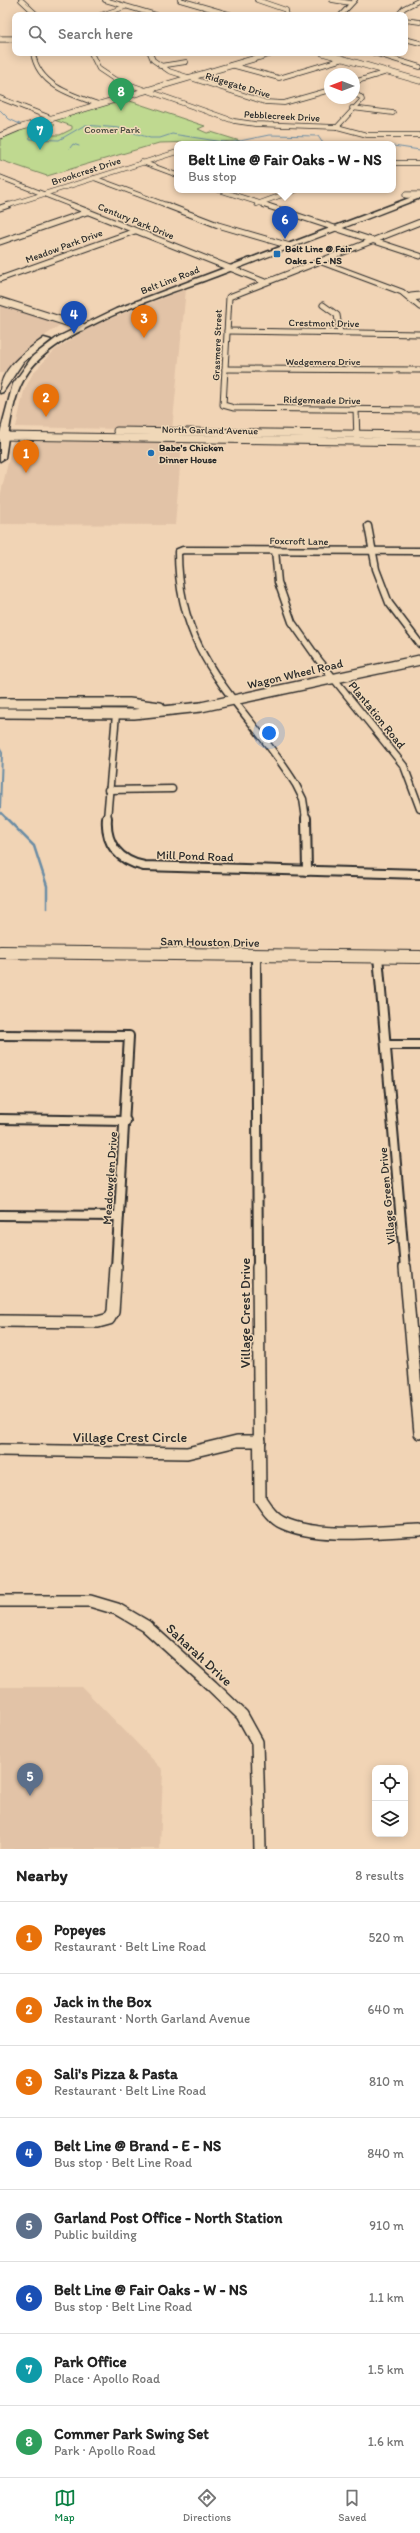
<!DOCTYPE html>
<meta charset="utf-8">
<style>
body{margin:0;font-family:Itim,sans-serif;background:#f2f2f2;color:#222}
.controls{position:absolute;right:12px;bottom:12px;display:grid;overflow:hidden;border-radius:8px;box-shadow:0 2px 10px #0003}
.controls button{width:36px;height:36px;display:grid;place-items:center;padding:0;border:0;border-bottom:1px solid #e0e0e0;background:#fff;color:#222;font:20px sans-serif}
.compass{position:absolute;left:324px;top:68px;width:36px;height:36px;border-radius:50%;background:#fff;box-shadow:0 2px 10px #0003;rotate:270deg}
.you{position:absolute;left:269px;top:733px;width:14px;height:14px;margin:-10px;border:3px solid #fff;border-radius:50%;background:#1a73e8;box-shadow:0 0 0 6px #1a73e833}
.badge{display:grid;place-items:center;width:26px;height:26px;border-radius:50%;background:#0b8043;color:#fff;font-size:13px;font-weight:700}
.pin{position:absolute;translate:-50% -33px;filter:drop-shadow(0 1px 2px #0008)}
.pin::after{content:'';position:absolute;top:21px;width:14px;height:12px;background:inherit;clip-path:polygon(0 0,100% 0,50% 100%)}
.popup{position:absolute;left:174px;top:141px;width:222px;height:52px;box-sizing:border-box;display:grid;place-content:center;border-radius:8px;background:#fff;filter:drop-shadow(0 1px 3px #0005);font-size:13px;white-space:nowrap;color:#767676}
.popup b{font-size:15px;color:#222}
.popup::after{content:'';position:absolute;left:50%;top:100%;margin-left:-8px;border:8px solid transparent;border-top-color:#fff}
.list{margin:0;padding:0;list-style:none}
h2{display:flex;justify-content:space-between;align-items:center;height:52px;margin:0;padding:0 16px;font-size:17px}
h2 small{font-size:13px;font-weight:400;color:#767676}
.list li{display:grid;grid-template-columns:26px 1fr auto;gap:12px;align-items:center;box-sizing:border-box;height:72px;padding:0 16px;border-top:1px solid #e0e0e0}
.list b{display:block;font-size:15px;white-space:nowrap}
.list p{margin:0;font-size:13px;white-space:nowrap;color:#767676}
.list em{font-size:13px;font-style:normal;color:#767676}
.icon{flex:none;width:22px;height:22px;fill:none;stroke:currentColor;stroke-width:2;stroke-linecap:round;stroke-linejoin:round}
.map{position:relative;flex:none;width:420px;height:1849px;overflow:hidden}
.search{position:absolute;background:#fff;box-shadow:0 2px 10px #0003;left:12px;right:12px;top:12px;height:44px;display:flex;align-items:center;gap:10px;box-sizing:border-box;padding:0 14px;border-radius:8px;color:#767676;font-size:15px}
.sheet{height:628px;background:#fff}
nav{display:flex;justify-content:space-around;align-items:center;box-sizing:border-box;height:56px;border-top:1px solid #e0e0e0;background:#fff;font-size:11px;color:#767676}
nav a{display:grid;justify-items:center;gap:2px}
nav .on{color:#0b8043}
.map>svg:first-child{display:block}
</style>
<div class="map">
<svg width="420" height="1849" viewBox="0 0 420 1849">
<rect width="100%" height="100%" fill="#f1d4b5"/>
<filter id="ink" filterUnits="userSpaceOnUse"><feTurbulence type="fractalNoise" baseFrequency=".025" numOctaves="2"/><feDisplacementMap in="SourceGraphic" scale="8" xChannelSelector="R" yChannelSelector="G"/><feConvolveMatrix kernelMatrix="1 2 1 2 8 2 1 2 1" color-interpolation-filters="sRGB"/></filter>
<g filter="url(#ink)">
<g fill="#e2c3a7">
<polygon points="186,289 172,430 16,427 24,391 33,373 55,350 94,325"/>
<polygon points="0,304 60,325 26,349 3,373 0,373"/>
<polygon points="13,441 182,443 175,525 0,524 0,497"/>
<polygon points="0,1687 82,1687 163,1770 160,1849 0,1849"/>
</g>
<polygon fill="#bfd990" stroke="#75825e" points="124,99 205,126 198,129 207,133 211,132 240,141 159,143 47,176 0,160 0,139 20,130 50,121 55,125 40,131 40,135 60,135 72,129 72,126 54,120"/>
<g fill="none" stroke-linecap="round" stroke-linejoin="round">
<g stroke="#6c8da5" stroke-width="1">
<polyline points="0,110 9,119 22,125"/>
<polyline points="28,128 30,139 59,140 85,125 119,128 150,138 160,138 172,134 230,143 269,135 318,136 322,142 329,144"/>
<polyline points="393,146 420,150"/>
<polyline points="70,148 73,144 79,146"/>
</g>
<g stroke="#6c8da5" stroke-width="2">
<polyline points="0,748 2,753 0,809"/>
<polyline points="0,812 7,819"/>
</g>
<polyline stroke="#6c8da5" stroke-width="2.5" points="6,818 34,846 47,886 47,909"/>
<defs>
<g id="street-far4">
<polyline points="21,0 37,15"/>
<polyline points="105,0 156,15"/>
<polyline points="180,0 232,15"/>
<polyline points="257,0 286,10 286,15"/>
<polyline points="332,0 350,3"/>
<polyline points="101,15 125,7"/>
<polyline points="341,15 355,0"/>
<polyline points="398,15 404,8 420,0"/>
<polyline points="405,20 420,22"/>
<polyline points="405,39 420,43"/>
<path d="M33 53C38 85 71 95 98 104"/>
<polyline points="91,53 99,69 114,79 234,121 255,124 337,127 367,135 420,135"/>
<polyline points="150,53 153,60 169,71 265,102 284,103 330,90"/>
<polyline points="374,53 420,67"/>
<polyline points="231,65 279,78 343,59"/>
<polyline points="160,66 186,62"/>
<polyline points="354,82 387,72"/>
<polyline points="0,98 51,118"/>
<polyline points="352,108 393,113"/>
<polyline points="337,127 362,100 361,97 354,94"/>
<polyline points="142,162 177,175"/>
<polyline points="393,163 420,163"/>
<polyline points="0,177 74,206"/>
<polyline points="94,178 169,206"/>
<polyline points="219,190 269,206"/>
<polyline points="257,204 296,190"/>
<polyline points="6,206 177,152"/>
</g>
<g id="street-far3">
<polyline points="71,205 265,282"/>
<polyline points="166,205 218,225 290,246"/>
<polyline points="265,205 420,256"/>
<polyline points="0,208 9,205"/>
<polyline points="420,222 229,297 223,405 234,408 420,410"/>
<polyline points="0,242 87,212"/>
<polyline points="319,261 402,292 420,307"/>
<polyline points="0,279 135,231"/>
<polyline points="323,305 337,315 340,333"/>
<polyline points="227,331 420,334"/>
<polyline points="225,369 420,370"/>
<polyline points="356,409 357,441"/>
</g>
<g id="street-far2">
<polyline points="368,526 376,569 389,603 420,644"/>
<polyline points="275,550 278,582 292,622 318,659 404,766 420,809"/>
<polyline points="108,790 172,789"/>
<polyline points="107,819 116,714"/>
<path d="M306 819 303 799 296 785C244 701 178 661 178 552L183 550 420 551"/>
</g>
<g id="street-far1">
<path d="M107 818C105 844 119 861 144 866L420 874"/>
<polyline points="306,818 307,871"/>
<polyline points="256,955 258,1268"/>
<polyline points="378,956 405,1268"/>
<polyline points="0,1035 129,1036 116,1268"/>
<polyline points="386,1045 420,1045"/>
<polyline points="0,1119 126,1121"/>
<polyline points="0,1215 119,1216"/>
</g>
<g id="street">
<path d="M258 1267 260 1499C266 1508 273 1519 283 1523 321 1540 380 1531 420 1530"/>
<polyline points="405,1267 420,1433"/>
<polyline points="0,1321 98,1322 109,1319 113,1312 116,1267"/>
<polyline points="0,1450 187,1453 237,1441 260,1441"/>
<polyline points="0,1601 90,1601 117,1609 146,1626 212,1686 242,1715 257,1742 260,1849"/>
</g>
<g id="secondary-far3">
<polyline points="0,39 15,39"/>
<polyline points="323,53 420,81"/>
<polyline points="0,136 19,128 273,53"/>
<polyline points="406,195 420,195"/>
</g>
<g id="secondary-far2">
<polyline points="411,297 420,296"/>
<polyline points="0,301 82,327"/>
<polyline points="117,431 420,435"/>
<polyline points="0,436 420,442"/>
</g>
<g id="secondary-far1">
<polyline points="0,703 129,703 160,707"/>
<polyline points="0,713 134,714 201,707 420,660"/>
</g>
<polyline id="secondary" points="0,952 420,957"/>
<g id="primary">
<path d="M420 194V198C354 224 288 249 222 274 168 295 63 325 29 371 11 396 10 429 5 458L0 461V433L13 384 33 356 58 337 116 309Z"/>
<path d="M44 338 51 340 23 362 3 392 0 393C0 368 26 351 44 338Z"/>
</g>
</defs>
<use href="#street-far4" stroke="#2b2b2b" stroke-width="5.5"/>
<use href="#street-far3" stroke="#2b2b2b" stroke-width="7"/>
<use href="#street-far2" stroke="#2b2b2b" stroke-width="9"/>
<use href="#street-far1" stroke="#2b2b2b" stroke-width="12"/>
<use href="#street" stroke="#2b2b2b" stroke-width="14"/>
<use href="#secondary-far3" stroke="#2b2b2b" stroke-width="7"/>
<use href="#secondary-far2" stroke="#2b2b2b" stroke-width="9"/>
<use href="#secondary-far1" stroke="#2b2b2b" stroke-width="12"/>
<use href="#secondary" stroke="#2b2b2b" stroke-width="14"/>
<use href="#primary" stroke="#2b2b2b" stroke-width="3"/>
<use href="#street-far4" stroke="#f0d8b8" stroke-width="4"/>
<use href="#street-far3" stroke="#f0d8b8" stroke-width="5"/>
<use href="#street-far2" stroke="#f0d8b8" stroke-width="6"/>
<use href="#street-far1" stroke="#f0d8b8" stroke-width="8"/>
<use href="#street" stroke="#f0d8b8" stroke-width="11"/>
<use href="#secondary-far3" stroke="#f0d8b8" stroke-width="5.5"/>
<use href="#secondary-far2" stroke="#f0d8b8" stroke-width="7"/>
<use href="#secondary-far1" stroke="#f0d8b8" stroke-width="9"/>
<use href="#secondary" stroke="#f0d8b8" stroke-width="12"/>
<use href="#primary" fill="#f0d8b8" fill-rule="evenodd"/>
</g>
</g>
<g fill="#1f6fb2" stroke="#f0d8b8" stroke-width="1.5">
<rect x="273" y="250" width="8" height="8" rx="2"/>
<circle cx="151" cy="453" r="4"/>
</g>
<g text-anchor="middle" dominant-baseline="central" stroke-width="3" stroke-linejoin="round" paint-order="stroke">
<g font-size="10" fill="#2b2b2b" stroke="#f0d8b8">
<text transform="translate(238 85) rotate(17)">Ridgegate Drive</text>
<text transform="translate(282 116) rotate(3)">Pebblecreek Drive</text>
<text transform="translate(86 171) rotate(-18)">Brookcrest Drive</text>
<text transform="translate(136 221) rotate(22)">Century Park Drive</text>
<text transform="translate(64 246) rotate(-20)">Meadow Park Drive</text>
<text transform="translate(170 280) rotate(-21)">Belt Line Road</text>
<text transform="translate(324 323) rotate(1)">Crestmont Drive</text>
<text transform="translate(217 345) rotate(-88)">Grasmere Street</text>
<text x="323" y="361">Wedgemere Drive</text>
<text transform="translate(322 400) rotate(1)">Ridgemeade Drive</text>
<text transform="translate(210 430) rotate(1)">North Garland Avenue</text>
<text transform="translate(299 541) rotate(1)">Foxcroft Lane</text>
</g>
<g font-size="10" fill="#41453a" stroke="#f0d8b8">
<text x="112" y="129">Coomer Park</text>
</g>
<g font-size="10" font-weight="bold" fill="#2b2b2b" stroke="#f0d8b8" text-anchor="start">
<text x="285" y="248">Belt Line @ Fair<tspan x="285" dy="12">Oaks - E - NS</tspan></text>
<text x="159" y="447">Babe's Chicken<tspan x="159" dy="12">Dinner House</tspan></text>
</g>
<g font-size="12" fill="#2b2b2b" stroke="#f0d8b8">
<text transform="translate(295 674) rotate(-13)">Wagon Wheel Road</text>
<text transform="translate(377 715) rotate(51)">Plantation Road</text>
<text transform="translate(195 856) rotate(2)">Mill Pond Road</text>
<text transform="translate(210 942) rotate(1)">Sam Houston Drive</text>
<text transform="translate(110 1178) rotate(-86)">Meadowglen Drive</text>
<text transform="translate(387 1196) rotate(-95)">Village Green Drive</text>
</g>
<g font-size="14" fill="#2b2b2b" stroke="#f0d8b8">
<text transform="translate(245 1313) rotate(-90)">Village Crest Drive</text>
<text x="130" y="1437">Village Crest Circle</text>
<text transform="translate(199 1655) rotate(43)">Saharah Drive</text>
</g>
</g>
</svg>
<div class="controls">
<button><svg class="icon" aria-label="locate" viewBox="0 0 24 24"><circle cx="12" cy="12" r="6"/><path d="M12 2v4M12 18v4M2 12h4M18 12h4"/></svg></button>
<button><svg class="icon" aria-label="layers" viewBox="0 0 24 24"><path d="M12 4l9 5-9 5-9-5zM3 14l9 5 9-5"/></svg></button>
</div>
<svg class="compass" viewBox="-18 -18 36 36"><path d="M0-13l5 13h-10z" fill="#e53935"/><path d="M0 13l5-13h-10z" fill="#767676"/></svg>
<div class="you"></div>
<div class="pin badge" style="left:26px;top:473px;background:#e8710a">1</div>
<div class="pin badge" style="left:46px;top:417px;background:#e8710a">2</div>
<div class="pin badge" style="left:144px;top:338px;background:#e8710a">3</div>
<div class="pin badge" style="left:74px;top:334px;background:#1a4fb4">4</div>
<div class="pin badge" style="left:30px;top:1796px;background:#5c6f8a">5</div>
<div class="pin badge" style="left:285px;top:239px;background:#1a4fb4">6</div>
<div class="popup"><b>Belt Line @ Fair Oaks - W - NS</b>Bus stop</div>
<div class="pin badge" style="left:40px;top:150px;background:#0f9aa8">7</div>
<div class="pin badge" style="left:121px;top:111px;background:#2e9e5b">8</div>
<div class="search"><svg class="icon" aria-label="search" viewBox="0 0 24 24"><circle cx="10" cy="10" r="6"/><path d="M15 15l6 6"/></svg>Search here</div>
</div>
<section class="sheet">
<h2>Nearby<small>8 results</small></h2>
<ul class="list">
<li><span class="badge" style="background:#e8710a">1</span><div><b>Popeyes</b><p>Restaurant · Belt Line Road</p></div><em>520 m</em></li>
<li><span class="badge" style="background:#e8710a">2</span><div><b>Jack in the Box</b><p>Restaurant · North Garland Avenue</p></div><em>640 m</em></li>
<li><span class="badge" style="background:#e8710a">3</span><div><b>Sali's Pizza &amp; Pasta</b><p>Restaurant · Belt Line Road</p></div><em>810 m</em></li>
<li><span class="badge" style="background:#1a4fb4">4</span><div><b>Belt Line @ Brand - E - NS</b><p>Bus stop · Belt Line Road</p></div><em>840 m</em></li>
<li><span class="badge" style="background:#5c6f8a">5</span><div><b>Garland Post Office - North Station</b><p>Public building</p></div><em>910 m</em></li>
<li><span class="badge" style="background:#1a4fb4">6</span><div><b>Belt Line @ Fair Oaks - W - NS</b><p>Bus stop · Belt Line Road</p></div><em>1.1 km</em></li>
<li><span class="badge" style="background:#0f9aa8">7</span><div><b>Park Office</b><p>Place · Apollo Road</p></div><em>1.5 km</em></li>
<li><span class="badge" style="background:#2e9e5b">8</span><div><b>Commer Park Swing Set</b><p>Park · Apollo Road</p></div><em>1.6 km</em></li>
</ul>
</section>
<nav>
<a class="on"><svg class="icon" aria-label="map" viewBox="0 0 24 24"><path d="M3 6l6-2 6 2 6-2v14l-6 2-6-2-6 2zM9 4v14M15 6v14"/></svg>Map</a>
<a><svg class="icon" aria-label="directions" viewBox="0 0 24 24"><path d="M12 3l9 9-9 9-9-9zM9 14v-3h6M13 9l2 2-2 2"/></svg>Directions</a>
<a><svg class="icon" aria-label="saved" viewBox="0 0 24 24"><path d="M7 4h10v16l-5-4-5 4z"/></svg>Saved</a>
</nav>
